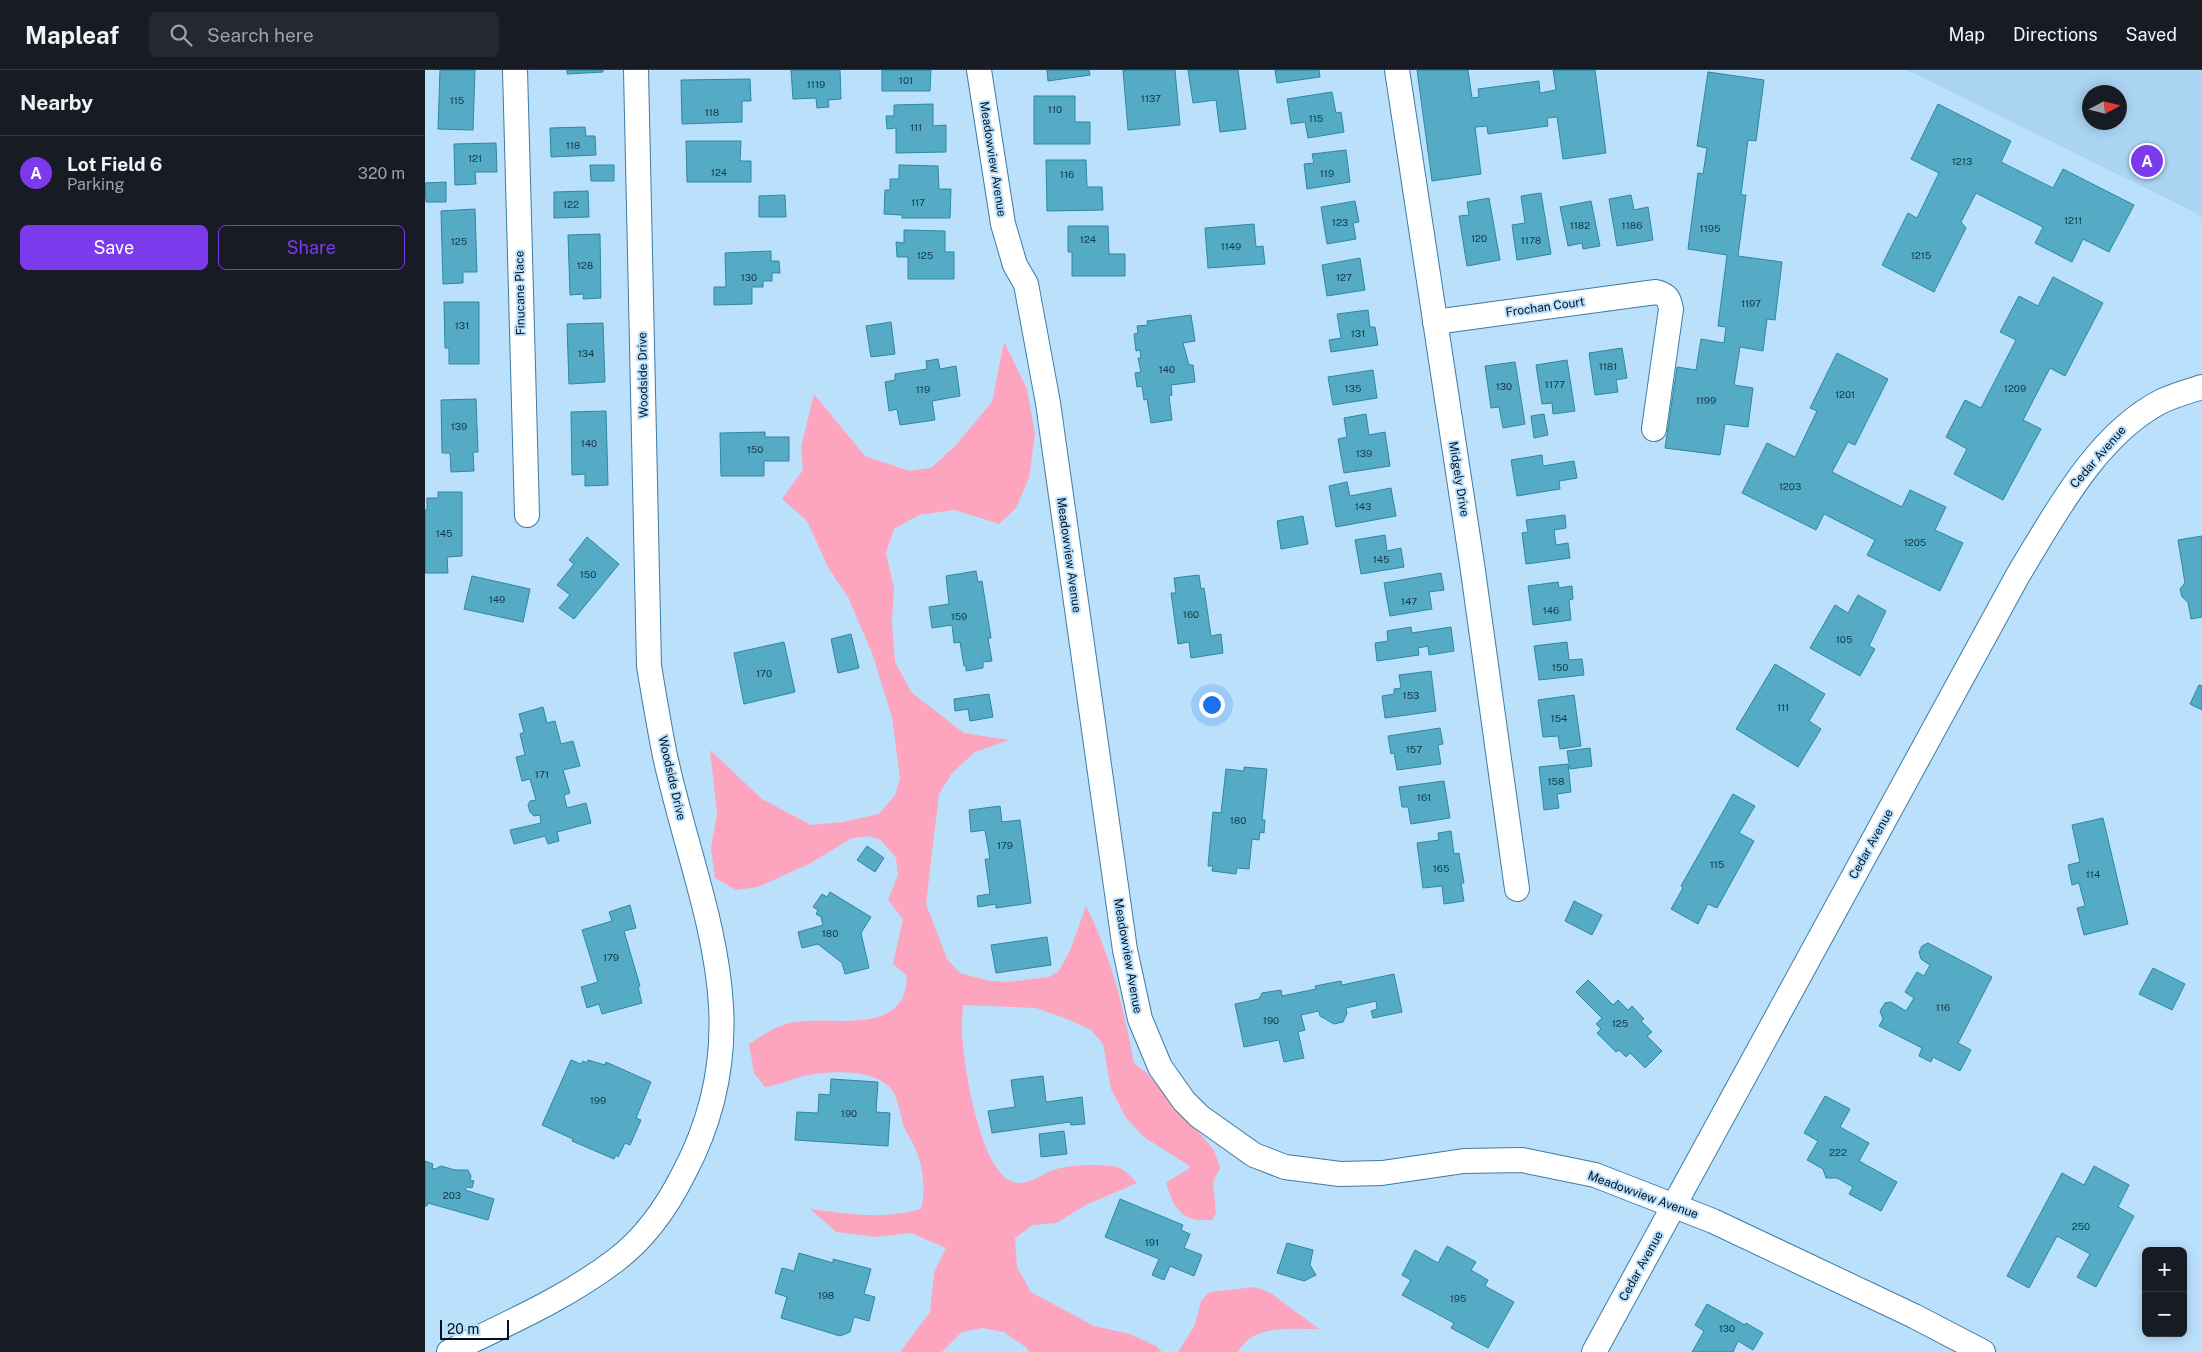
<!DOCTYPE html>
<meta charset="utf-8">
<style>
body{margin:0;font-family:"Public Sans",sans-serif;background:#242831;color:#f1f3f6}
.controls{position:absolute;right:15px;bottom:15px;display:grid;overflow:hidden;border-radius:8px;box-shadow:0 2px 12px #0003}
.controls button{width:45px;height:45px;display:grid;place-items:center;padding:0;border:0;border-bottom:1px solid #363941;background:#171b24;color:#f1f3f6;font:25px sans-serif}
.compass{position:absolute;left:1657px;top:15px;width:45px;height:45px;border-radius:50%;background:#171b24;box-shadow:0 2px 12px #0003;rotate:83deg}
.scale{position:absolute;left:15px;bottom:12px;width:69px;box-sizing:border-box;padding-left:5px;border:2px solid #001121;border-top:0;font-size:14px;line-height:18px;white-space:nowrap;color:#001121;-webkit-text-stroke:4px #bbe0fc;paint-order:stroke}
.you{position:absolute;left:786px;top:634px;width:18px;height:18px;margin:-12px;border:4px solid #fff;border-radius:50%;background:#1a73e8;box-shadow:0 0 0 8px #1a73e833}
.badge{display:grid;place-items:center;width:32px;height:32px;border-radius:50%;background:#7c3aed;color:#fff;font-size:16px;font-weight:700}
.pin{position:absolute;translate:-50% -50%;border:2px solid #fff;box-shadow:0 1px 5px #0006}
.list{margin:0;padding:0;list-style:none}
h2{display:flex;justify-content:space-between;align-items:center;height:65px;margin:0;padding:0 20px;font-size:21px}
h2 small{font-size:16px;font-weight:400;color:#9ea1a6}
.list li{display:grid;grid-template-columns:32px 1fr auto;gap:15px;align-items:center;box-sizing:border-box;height:75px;padding:0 20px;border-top:1px solid #363941}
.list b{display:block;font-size:19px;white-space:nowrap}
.list p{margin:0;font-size:16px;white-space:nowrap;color:#9ea1a6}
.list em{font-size:16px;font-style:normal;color:#9ea1a6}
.actions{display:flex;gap:10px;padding:15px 20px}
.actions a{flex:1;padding:11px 0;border:1px solid #7c3aed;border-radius:8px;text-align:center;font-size:18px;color:#7c3aed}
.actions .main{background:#7c3aed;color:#fff}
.icon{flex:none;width:28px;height:28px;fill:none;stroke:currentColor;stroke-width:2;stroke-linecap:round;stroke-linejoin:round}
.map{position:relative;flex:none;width:1777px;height:1282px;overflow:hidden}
header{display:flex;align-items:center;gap:30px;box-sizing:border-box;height:70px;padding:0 25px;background:#171b24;border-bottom:1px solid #363941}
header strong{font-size:24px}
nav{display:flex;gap:28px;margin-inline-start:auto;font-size:18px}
.search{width:350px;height:45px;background:#242831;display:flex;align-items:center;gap:12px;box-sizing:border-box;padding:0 18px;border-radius:8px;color:#9ea1a6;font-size:19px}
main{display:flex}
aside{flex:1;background:#171b24}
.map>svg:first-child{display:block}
</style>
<header>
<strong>Mapleaf</strong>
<div class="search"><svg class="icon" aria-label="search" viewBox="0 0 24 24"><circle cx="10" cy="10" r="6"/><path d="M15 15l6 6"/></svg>Search here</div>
<nav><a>Map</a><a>Directions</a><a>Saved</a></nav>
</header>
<main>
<aside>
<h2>Nearby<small></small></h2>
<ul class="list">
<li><span class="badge">A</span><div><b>Lot Field 6</b><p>Parking</p></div><em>320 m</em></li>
</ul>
<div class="actions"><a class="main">Save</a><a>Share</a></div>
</aside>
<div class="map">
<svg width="1777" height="1282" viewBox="0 0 1777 1282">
<rect width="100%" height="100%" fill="#bbe0fc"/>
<path fill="#abd3f2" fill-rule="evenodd" d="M1482 0H1777V148L1771 143ZM1664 22H1694V52H1664Z"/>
<g fill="#fda5bf">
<path d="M579 272 602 319 610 364 604 408 591 438 574 454 530 440 494 445 469 459 461 483 469 518 467 553 470 592 487 623 539 663 584 670 550 682 527 703 514 724 501 834 522 889 535 903 565 911 583 912 624 907 634 901 646 878 661 836C686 886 699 939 709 993L723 1004 789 1080 795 1098 788 1112 791 1143 787 1150C756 1152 750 1140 741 1113L766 1097 719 1067 701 1048 686 1019 678 974 666 960 642 949 611 938 538 935C538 944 536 953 537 962 538 993 555 1102 588 1112 603 1117 617 1103 631 1099 646 1095 680 1093 695 1098 701 1101 707 1108 712 1113L663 1134 631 1153 608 1155 590 1168 592 1197 606 1222 669 1256 705 1264 731 1276 737 1282H604L602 1278 579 1262 557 1258 537 1262 517 1282H475L505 1242 509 1203 521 1178 486 1163 451 1167 411 1162 385 1139C426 1144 455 1150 496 1139 501 1121 498 1093 489 1076 487 1070 482 1065 480 1059 474 1045 475 1025 461 1014 443 999 402 1001 380 1006 366 1009 354 1015 340 1017L329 1003 324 974C335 967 349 957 361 954 395 944 456 964 477 929 481 923 481 913 482 906L468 894 478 849 463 830 473 805 471 788 456 770 445 766 427 768 384 794 333 817 311 820 290 808 286 778 292 743 285 680 337 729 386 755 418 752 454 744 470 725 475 708 467 647 447 583 423 527 404 499 382 451 357 429 378 400 376 377 389 324 440 386 484 401 506 398 531 375 567 332Z"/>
<path d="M831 1217 847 1224 894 1259C867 1259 828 1254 813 1282H753L770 1255 776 1231 784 1222Z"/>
</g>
<g fill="#55abc5" stroke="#2e87a1">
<polygon points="15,0 50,0 48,60 13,59"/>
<polygon points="142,0 178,0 178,2 142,4"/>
<polygon points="366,0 415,0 416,29 403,30 404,37 392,38 391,28 368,29"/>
<polygon points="457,0 506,0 505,21 457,21"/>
<polygon points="622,0 664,0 665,5 623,11"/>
<polygon points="698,0 750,0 755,55 703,60"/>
<polygon points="763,0 813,0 821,59 795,62 791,30 768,33"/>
<polygon points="850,0 894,0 895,7 852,13"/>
<polygon points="992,0 1043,0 1047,28 1054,27 1053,19 1114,11 1115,23 1131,20 1128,0 1170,0 1181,83 1138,89 1132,47 1122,48 1123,56 1063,64 1062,56 1050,57 1056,104 1007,111"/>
<polygon points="1283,2 1339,10 1331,71 1323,70 1316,125 1321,125 1313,186 1357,192 1350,250 1342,249 1338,281 1315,277 1309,315 1328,318 1323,357 1300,354 1295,385 1240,378 1252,297 1271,300 1276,269 1299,273 1301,257 1293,256 1302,185 1263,179 1273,103 1278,104 1282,78 1272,76"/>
<polygon points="325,9 326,31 317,31 317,52 257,54 256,10"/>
<polygon points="907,22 911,43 916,42 919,62 883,68 880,52 866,54 862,29"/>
<polygon points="609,26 650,26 650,52 665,52 665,74 609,74"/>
<polygon points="508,34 508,56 521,55 521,82 471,83 471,58 462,59 461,46 469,46 469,35"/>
<polygon points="1513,34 1586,71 1576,92 1628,118 1638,99 1709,135 1684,182 1658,169 1647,192 1610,173 1618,157 1551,123 1536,152 1541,158 1509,222 1457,195 1483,143 1492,148 1514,103 1486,89"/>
<polygon points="160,57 161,66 170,66 171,85 126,87 125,58"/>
<polygon points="261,71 316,71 315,91 326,91 326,112 262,112"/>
<polygon points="71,73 72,102 50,102 51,114 30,115 29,74"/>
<polygon points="921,80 925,112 882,119 879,94 889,93 887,84"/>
<polygon points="621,90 661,90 662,117 677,117 678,140 622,141"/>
<polygon points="165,95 189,95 189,111 166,111"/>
<polygon points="474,95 513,96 514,119 526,119 525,148 477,148 477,145 459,144 460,120 465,120 465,109 474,109"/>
<polygon points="21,112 21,132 1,132 0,113"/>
<polygon points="163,121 164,147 129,148 129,122"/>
<polygon points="1116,123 1126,184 1092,190 1087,155 1100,153 1096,126"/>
<polygon points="360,125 361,147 334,147 334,126"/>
<polygon points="1206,125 1209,140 1223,137 1228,170 1192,176 1184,129"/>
<polygon points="1064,128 1075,190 1042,196 1034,146 1044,145 1042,132"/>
<polygon points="930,131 934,152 928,153 931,169 902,174 896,137"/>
<polygon points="1166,131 1175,176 1158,179 1157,173 1143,176 1135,137"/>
<polygon points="50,139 52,202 38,202 38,213 18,214 16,141"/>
<polygon points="829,154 831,177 838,176 840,194 783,198 780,158"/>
<polygon points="643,156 683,156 684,184 700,184 700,206 647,206 647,182 643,182"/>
<polygon points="479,160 520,161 520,182 529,182 529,209 483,209 483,187 472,187 471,172 479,173"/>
<polygon points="175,164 176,228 158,229 159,224 145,225 143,165"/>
<polygon points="346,181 346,191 354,191 355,203 347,203 347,211 338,211 338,217 327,217 327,234 289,235 289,217 301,217 300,183"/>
<polygon points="935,188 940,220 902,226 897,195"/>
<polygon points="1628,207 1678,233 1640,306 1625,298 1598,350 1616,359 1578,430 1529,404 1542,379 1521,367 1540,330 1556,338 1591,270 1575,262 1594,226 1613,236"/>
<polygon points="19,232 54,232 54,294 24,294 24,278 20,278"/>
<polygon points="943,240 945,257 950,257 953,275 906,282 904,270 916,268 912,244"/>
<polygon points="766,245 770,271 758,273 764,295 768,295 770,312 746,315 747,325 744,326 747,350 726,353 722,329 719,330 717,316 712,317 710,303 716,302 713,288 716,288 715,280 711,281 709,264 713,263 712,256 723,255 722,251"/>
<polygon points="466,252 470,284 446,287 441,256"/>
<polygon points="178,253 180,312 144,314 142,254"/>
<polygon points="1197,278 1202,308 1191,310 1193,322 1170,325 1164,283"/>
<polygon points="1412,283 1463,309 1430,375 1423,372 1407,402 1477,437 1485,420 1521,437 1510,460 1538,473 1515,521 1442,485 1450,470 1399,444 1391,460 1317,423 1342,373 1370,387 1392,341 1385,338"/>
<polygon points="513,289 515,299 531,296 535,326 507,331 510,350 475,355 472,339 464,341 460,312 470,310 470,304 502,299 501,291"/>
<polygon points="1142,290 1150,341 1128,344 1127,333 1117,334 1111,295"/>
<polygon points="1090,292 1100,354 1078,358 1074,337 1066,338 1060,296"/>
<polygon points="948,300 952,328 908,335 903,307"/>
<polygon points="51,329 53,382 48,382 49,401 26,402 25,383 17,383 16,330"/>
<polygon points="181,341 183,415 160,416 160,404 147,405 146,342"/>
<polygon points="941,344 944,365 960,362 965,396 919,403 913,369 922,367 919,348"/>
<polygon points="1119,344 1123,365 1109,368 1106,346"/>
<polygon points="340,362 340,367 364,367 364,391 339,391 339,406 296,406 295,363"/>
<polygon points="1117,385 1118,396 1149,391 1152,408 1134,411 1135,419 1092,426 1086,390"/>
<polygon points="922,412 925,426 966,418 971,446 911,457 904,416"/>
<polygon points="13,422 37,422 37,486 22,487 23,503 0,503 0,440 2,440 2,428 13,428"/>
<polygon points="1140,445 1141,458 1129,460 1131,475 1143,473 1145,488 1101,494 1097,463 1103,462 1101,450"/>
<polygon points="878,446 883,474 856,479 852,451"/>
<polygon points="960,465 962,481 976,478 979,497 936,504 930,470"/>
<polygon points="1777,466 1777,547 1766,549 1763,532 1757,527 1755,519 1760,513 1753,470"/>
<polygon points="162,467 194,494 149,549 134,538 145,525 132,515 149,494 144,490"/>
<polygon points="551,501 553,512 557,511 566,568 563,568 567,591 558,592 558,598 541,601 541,596 539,596 535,572 529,573 527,555 507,558 504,537 524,534 521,506"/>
<polygon points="1016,503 1019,520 1004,522 1007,539 965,546 959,513"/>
<polygon points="774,505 776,519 779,518 786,566 796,564 798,583 766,588 764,572 753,574 746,523 751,523 749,508"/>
<polygon points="47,506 105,519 98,552 39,539"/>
<polygon points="1133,512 1134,518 1147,516 1148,529 1144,530 1146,550 1108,555 1103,516"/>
<polygon points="1433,525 1461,541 1444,576 1450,579 1435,606 1385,578 1410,535 1423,543"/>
<polygon points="986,557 987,563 1026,557 1029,581 1004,585 1003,576 993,578 994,585 952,591 950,573 963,571 962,561"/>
<polygon points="426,564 434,598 413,603 406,569"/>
<polygon points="359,572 370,622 319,634 309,583"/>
<polygon points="1142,572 1144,590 1157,589 1159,605 1114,610 1109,576"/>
<polygon points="1350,594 1400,624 1384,651 1396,659 1373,697 1311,659"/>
<polygon points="1006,601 1011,641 960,648 957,626 969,624 969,619 976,618 974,605"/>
<polygon points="1774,615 1777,616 1777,640 1765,634"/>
<polygon points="564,624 568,647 545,651 543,639 530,641 529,629"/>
<polygon points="1149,625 1156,676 1135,679 1133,666 1118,667 1113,630"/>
<polygon points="118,637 122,653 130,651 136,674 148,671 155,696 138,700 145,723 139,725 142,738 161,733 166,753 132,762 134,771 123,774 120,766 89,774 85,760 116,753 115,745 109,746 105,742 103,735 105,731 111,730 105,709 97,711 91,687 100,685 95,664 99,662 94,644"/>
<polygon points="1015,658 1018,674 1013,675 1016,694 972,700 969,683 966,684 963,666"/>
<polygon points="1165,678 1167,696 1145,699 1142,681"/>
<polygon points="1143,694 1146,722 1132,724 1134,738 1119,740 1114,697"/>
<polygon points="819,697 842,699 837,750 840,750 839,763 835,762 834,770 827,769 824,799 812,798 811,804 787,801 788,796 783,796 788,742 796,743 801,699 819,701"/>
<polygon points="1019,711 1025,748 986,754 983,737 977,737 974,717"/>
<polygon points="1308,724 1330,736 1314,763 1329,771 1292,838 1283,834 1273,854 1246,839 1258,818 1256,816"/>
<polygon points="575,736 577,752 595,750 606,833 571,838 571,834 553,837 552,826 565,824 560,789 565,789 560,760 546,762 544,740"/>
<polygon points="1678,748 1703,854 1659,865 1652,838 1660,836 1654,813 1647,815 1643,795 1655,792 1647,755"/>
<polygon points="1026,761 1029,784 1034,783 1039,813 1036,813 1039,831 1019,834 1017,816 998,818 992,773 1014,770 1013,763"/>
<polygon points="442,776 459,788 450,802 432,790"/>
<polygon points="405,822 446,847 436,863 444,898 420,904 417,893 393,874 377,878 373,862 398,855 396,847 391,844 393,840 388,837 397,824 402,827"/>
<polygon points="1149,831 1177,845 1167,865 1140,851"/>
<polygon points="205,835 211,858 199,861 215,916 213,917 217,933 177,944 174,934 162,938 156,917 173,912 157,860 187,851 184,842"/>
<polygon points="622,867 626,895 571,903 566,875"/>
<polygon points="1503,873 1567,907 1533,973 1546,980 1535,1001 1508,987 1506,992 1494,986 1497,978 1454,956 1458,949 1455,941 1460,933 1466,932 1481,941 1489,928 1480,922 1492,902 1499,906 1505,895 1496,889 1494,882 1497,876"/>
<polygon points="1728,898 1760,914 1747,940 1714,924"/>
<polygon points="969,904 977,942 948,948 946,941 952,939 951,931 921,938 922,943 918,952 909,954 895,946 894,941 876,945 880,960 873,962 879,988 859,992 854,970 819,977 810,934 834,929 837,923 856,920 857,926 891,919 890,916 916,911 917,915"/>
<polygon points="1163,910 1188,935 1193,930 1203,940 1207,936 1219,949 1216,951 1227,962 1222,966 1237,981 1220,998 1205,983 1201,987 1194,980 1191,982 1172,963 1176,959 1171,954 1177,948 1151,922"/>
<polygon points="146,990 156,994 158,991 162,993 163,990 180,995 181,992 226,1012 211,1048 216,1050 205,1075 200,1073 193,1087 191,1085 189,1089 147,1071 148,1069 117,1055"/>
<polygon points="618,1006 621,1032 657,1027 660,1054 646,1055 645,1052 567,1063 563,1041 590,1037 586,1010"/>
<polygon points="406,1009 453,1012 451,1042 465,1043 463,1076 370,1070 372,1042 393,1043 394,1024 405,1025"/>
<polygon points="1400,1026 1425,1039 1415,1057 1444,1073 1434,1091 1472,1112 1456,1141 1424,1124 1428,1117 1412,1108 1401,1108 1398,1099 1382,1090 1393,1071 1379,1063"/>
<polygon points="639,1061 642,1084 616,1087 614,1064"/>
<polygon points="0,1091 8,1094 7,1098 10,1099 16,1096 30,1100 43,1100 46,1106 45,1110 49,1111 47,1118 42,1117 40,1120 69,1129 63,1150 3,1133 2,1136 0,1136"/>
<polygon points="1669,1096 1704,1115 1693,1137 1709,1146 1671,1217 1652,1207 1665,1184 1632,1166 1604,1218 1582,1206 1637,1103 1659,1115"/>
<polygon points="695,1129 758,1155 756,1160 765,1164 759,1178 777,1185 769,1206 745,1196 739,1210 727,1205 734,1189 680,1167"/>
<polygon points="862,1173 888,1180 885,1195 891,1205 879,1211 852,1203"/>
<polygon points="1022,1176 1051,1192 1046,1200 1063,1210 1060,1216 1089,1232 1063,1278 1026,1258 1029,1253 977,1225 986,1210 977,1205 990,1180 1013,1193"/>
<polygon points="374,1183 408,1193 408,1189 446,1199 439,1224 450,1227 444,1251 429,1247 425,1262 415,1266 356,1248 362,1227 350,1223 357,1198 369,1201"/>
<polygon points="1282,1234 1320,1255 1321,1253 1338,1263 1328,1280 1313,1271 1308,1282 1267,1282 1279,1261 1270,1255"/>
</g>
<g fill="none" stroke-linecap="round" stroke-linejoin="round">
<defs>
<g id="street">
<polyline points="90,0 102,445"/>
<polyline points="554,0 578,154 590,195 601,214 623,333 700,880 715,949 735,997 759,1031 774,1046 829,1085 860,1097 915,1104 957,1103 1039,1091 1097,1090 1170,1105 1288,1151 1489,1246 1558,1282"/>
<polyline points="972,0 1047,494 1092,819"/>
<path d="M1010 252 1231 222C1242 225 1244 228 1246 239L1229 359"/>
<path d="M24 1282C81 1254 140 1229 191 1190 220 1168 243 1135 259 1103 338 954 273 835 240 686 234 656 229 626 224 596L211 0"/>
<path d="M1169 1282 1593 505C1630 444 1672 364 1737 331 1750 325 1764 321 1777 317"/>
</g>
</defs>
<use href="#street" stroke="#3d7ba5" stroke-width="26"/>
<use href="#street" stroke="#fff" stroke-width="24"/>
</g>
<g text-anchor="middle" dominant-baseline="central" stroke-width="4" stroke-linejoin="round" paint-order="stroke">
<g font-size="10" fill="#15384a">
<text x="481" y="10">101</text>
<text x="391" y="14">1119</text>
<text x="726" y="28">1137</text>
<text x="32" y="30">115</text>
<text x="630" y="39">110</text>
<text x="287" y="42">118</text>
<text x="891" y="48">115</text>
<text x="491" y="57">111</text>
<text x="148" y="75">118</text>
<text x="50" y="88">121</text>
<text x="1537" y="91">1213</text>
<text x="294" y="102">124</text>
<text x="902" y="103">119</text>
<text x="642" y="104">116</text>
<text x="493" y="132">117</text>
<text x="146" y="134">122</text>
<text x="1648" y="150">1211</text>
<text x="915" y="152">123</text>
<text x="1155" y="155">1182</text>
<text x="1207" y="155">1186</text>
<text x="1285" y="158">1195</text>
<text x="1054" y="168">120</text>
<text x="663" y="169">124</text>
<text x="1106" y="170">1178</text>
<text x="34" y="171">125</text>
<text x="806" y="176">1149</text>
<text x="500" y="185">125</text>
<text x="1496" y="185">1215</text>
<text x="160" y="195">128</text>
<text x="324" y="207">130</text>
<text x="919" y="207">127</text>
<text x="1326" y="233">1197</text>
<text x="37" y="255">131</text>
<text x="933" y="263">131</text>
<text x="161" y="283">134</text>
<text x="1183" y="296">1181</text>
<text x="742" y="299">140</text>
<text x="1130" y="314">1177</text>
<text x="1079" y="316">130</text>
<text x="928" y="318">135</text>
<text x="1590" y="318">1209</text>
<text x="498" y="319">119</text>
<text x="1420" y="324">1201</text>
<text x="1281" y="330">1199</text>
<text x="34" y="356">139</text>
<text x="164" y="373">140</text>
<text x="330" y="379">150</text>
<text x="939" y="383">139</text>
<text x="1365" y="416">1203</text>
<text x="938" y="436">143</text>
<text x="19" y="463">145</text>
<text x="1490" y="472">1205</text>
<text x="956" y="489">145</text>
<text x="163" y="504">150</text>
<text x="72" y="529">149</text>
<text x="984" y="531">147</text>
<text x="1126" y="540">146</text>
<text x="766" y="544">160</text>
<text x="534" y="546">159</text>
<text x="1419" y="569">105</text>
<text x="1135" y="597">150</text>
<text x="339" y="603">170</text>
<text x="986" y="625">153</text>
<text x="1358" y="637">111</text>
<text x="1134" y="648">154</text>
<text x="989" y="679">157</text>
<text x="117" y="704">171</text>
<text x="1131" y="711">158</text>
<text x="999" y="727">161</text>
<text x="813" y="750">180</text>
<text x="580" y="775">179</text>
<text x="1292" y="794">115</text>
<text x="1016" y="798">165</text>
<text x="1668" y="804">114</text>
<text x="405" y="863">180</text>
<text x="186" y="887">179</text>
<text x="1518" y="937">116</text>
<text x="846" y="950">190</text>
<text x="1195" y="953">125</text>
<text x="173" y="1030">199</text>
<text x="424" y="1043">190</text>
<text x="1413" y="1082">222</text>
<text x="27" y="1125">203</text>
<text x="1656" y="1156">250</text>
<text x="727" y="1172">191</text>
<text x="401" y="1225">198</text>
<text x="1033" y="1228">195</text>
<text x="1302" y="1258">130</text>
</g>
<g font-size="12" fill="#001121" stroke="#bbe0fc">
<text transform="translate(568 89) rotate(81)">Meadowview Avenue</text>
<text transform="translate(95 223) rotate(-91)">Finucane Place</text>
<text transform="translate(1120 237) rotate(-8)">Frochan Court</text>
<text transform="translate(218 305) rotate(-91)">Woodside Drive</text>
<text transform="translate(1673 387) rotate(-49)">Cedar Avenue</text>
<text transform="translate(1034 409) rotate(81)">Midgely Drive</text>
<text transform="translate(644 485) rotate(82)">Meadowview Avenue</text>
<text transform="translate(247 708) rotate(77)">Woodside Drive</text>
<text transform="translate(1446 774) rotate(-61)">Cedar Avenue</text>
<text transform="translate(703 886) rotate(80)">Meadowview Avenue</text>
<text transform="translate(1218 1125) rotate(20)">Meadowview Avenue</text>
<text transform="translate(1216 1196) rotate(-61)">Cedar Avenue</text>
</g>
</g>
</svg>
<div class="controls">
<button>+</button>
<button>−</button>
</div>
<svg class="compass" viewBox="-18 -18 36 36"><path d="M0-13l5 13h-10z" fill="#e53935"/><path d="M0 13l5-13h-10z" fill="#9ea1a6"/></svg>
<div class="scale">20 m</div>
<div class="you"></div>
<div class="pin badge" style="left:1722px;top:91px">A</div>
</div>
</main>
